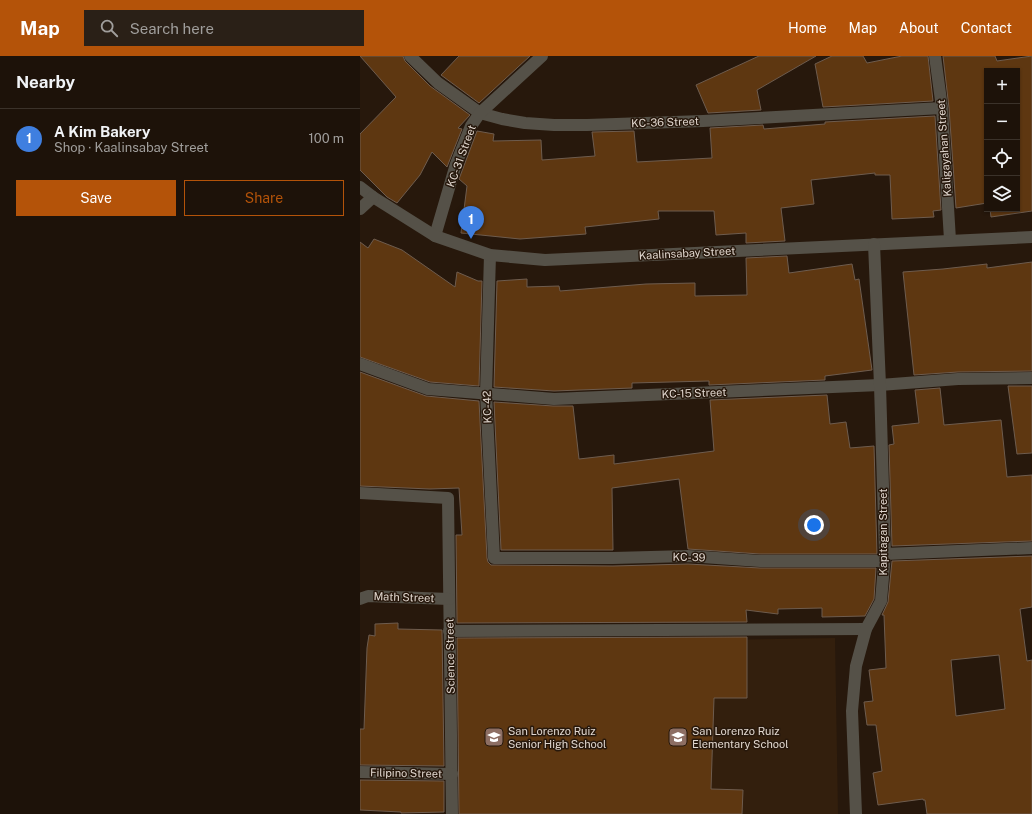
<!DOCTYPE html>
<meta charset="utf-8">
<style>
body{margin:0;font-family:"Public Sans",sans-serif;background:#2a2017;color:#f1f3f6}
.controls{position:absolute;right:12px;top:12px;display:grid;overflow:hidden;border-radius:0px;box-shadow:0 1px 3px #0004}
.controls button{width:36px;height:36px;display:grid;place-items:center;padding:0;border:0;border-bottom:1px solid #3b322a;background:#1d1209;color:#f1f3f6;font:20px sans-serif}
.you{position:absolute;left:454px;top:469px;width:14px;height:14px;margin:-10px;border:3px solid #fff;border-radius:50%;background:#1a73e8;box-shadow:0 0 0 6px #1a73e833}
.badge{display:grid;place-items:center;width:26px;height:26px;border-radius:50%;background:#b45309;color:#fff;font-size:13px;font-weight:700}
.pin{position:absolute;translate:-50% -33px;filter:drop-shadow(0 1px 2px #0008)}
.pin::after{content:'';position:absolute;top:21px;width:14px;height:12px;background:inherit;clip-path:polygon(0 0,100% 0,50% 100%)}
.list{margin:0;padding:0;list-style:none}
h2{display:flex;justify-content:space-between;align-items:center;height:52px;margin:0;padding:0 16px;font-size:17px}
h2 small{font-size:13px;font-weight:400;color:#a09e9c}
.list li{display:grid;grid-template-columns:26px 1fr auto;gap:12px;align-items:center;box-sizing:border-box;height:60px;padding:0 16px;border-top:1px solid #3b322a}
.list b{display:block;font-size:15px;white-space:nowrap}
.list p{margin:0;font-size:13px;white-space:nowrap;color:#a09e9c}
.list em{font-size:13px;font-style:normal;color:#a09e9c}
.actions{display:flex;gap:8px;padding:12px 16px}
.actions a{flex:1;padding:9px 0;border:1px solid #b45309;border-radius:0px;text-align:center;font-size:14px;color:#b45309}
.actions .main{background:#b45309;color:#fff}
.icon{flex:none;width:22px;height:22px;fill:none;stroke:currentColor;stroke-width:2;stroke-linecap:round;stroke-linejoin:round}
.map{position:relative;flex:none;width:672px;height:758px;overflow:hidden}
header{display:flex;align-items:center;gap:24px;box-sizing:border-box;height:56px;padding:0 20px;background:#b45309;color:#fff}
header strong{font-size:19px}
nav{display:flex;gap:22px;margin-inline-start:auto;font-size:14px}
.search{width:280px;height:36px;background:#2a2017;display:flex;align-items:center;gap:10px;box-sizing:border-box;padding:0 14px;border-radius:0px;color:#a09e9c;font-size:15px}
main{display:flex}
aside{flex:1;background:#1d1209}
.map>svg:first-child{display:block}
</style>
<header>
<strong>Map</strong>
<div class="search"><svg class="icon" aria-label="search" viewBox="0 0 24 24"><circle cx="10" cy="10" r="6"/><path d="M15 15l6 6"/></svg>Search here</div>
<nav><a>Home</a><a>Map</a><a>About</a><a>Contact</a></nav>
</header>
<main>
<aside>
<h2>Nearby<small></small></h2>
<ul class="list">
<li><span class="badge" style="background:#3f7fe0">1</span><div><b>A Kim Bakery</b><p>Shop · Kaalinsabay Street</p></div><em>100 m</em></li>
</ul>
<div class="actions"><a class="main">Save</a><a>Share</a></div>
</aside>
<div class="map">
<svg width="672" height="758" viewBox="0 0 672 758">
<rect width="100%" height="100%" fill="#27180c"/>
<polygon fill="#331f0d" points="475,582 478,758 110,758 109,588"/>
<g fill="#5e3711" stroke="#6e5c4e" fill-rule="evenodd">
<polygon points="0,0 43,0 45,5 70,30 110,59 98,72 102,73 87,111 72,96 60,119 37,147 27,141 0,114 0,78 36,41"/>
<polygon points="99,0 170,0 119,47 81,19"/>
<polygon points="399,0 456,0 397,34 401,54 348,57 336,29"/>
<polygon points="472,0 503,0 507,7 542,0 568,0 573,45 463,51 455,8"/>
<polygon points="583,0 635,0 637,5 672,0 672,155 631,161 630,153 657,153 657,15 627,15 627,147 596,152 589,52"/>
<polygon points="575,60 581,154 573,155 574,161 532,163 530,119 515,119 515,117 451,124 454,148 421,152 425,185 386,187 386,177 356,179 354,155 298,155 299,163 225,171 226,178 160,183 101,177 107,130 99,123 117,75 134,78 133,85 181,84 182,104 235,100 232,76 274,75 277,106 352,102 350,72 403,69 404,73 465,68 465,66"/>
<polygon points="14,183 42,194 95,231 97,216 118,225 122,225 119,330 70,326 0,301 0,186 8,192"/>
<polygon points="427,200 429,217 492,208 495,224 499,223 512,314 465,320 465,324 349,329 349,325 272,327 272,332 194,335 134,331 137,225 167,223 167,231 199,230 200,235 286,228 335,227 335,240 387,239 386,202"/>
<polygon points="672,206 672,315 598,316 554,319 543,216 583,213 627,208 627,212"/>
<polygon points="0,316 66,340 119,345 127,502 128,506 131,509 253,510 328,508 400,512 516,512 514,543 505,560 462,561 462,552 418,553 418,558 386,554 387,566 97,567 96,479 102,479 99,432 70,433 0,430"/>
<polygon points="648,330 672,330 672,397 657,398"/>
<polygon points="580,332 584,369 641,364 647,421 672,419 672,485 532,490 529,389 534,388 532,370 559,367 555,334"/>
<polygon points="467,339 470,368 486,366 490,392 514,390 517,498 400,498 328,493 319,423 252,432 253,494 141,494 134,346 193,350 213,350 219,403 254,399 254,408 354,395 350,344"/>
<path d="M672 500V551L660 553 667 605 672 604V758H567L565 744H563V743L518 749 513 717 522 715 516 669H507L504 646 513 645 509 614 526 612 524 559H522L528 546 532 505ZM639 599 645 653 596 660 591 604Z"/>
<polygon points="38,567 38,573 82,574 84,710 0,709 0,673 4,673 7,592 9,579 15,580 15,568"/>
<polygon points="387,581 387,642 354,642 351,733 383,734 382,758 99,758 97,582"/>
<polygon points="0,724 84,725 84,756 41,757 41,756 0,754"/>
</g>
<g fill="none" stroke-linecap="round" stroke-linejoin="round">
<g stroke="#555148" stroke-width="12">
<polyline points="50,0 78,27 120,57 142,63 165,67 194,69 227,69 343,65 582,52"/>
<polyline points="75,180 96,108 111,70 120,57 182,0"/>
<polyline points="130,199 126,337 134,502 253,502 328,500 400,505 524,505"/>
<polyline points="0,308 68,333 194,343 520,329 598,323 672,322"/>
</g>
<g stroke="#555148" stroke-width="12">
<polyline points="575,0 582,52 590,184"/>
<polyline points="0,131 13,141 75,180 130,199 185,204 672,181"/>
<polyline points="0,153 13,141"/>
<polyline points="0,437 88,442 92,758"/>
<polyline points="525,498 672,492"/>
<polyline points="0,543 8,540 89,543"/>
<polyline points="89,575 506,573"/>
<polyline points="0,716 92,718"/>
<polyline points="496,758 492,655 496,610 506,573 521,545 525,498 520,329 514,188"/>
</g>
</g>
<defs>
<symbol id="school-square" viewBox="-11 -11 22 22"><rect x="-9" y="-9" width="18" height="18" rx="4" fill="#8d6e63" stroke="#27180c"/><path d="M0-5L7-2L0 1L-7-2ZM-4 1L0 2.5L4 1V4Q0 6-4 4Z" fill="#fff"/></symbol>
</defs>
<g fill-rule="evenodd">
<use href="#school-square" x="123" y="670" width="22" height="22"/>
<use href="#school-square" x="307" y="670" width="22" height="22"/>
</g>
<g text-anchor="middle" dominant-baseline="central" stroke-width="3" stroke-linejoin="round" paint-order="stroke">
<g font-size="11" fill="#e0d6ce" stroke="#27180c">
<text transform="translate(305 66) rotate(-2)">KC-36 Street</text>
<text transform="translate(584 92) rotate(-94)">Kaligayahan Street</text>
<text transform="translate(101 100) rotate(-70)">KC-31 Street</text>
<text transform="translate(327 197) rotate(-3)">Kaalinsabay Street</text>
<text transform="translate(334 337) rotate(-2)">KC-15 Street</text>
<text transform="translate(127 351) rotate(-92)">KC-42</text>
<text transform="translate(523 476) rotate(-90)">Kapitagan Street</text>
<text transform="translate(329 501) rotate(1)">KC-39</text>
<text transform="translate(44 541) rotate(2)">Math Street</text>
<text transform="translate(90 600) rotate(-91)">Science Street</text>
<text transform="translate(46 717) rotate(1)">Filipino Street</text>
</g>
<g font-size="11" fill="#e0d6ce" stroke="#27180c" text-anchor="start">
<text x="148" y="675">San Lorenzo Ruiz<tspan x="148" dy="13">Senior High School</tspan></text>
<text x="332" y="675">San Lorenzo Ruiz<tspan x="332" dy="13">Elementary School</tspan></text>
</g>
</g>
</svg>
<div class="controls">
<button>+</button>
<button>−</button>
<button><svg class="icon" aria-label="locate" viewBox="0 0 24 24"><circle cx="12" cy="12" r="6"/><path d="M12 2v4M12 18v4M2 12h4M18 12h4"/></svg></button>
<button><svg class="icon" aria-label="layers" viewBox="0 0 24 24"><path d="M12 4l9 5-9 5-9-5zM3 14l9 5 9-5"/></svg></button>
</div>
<div class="you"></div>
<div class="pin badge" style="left:111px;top:183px;background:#3f7fe0">1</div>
</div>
</main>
